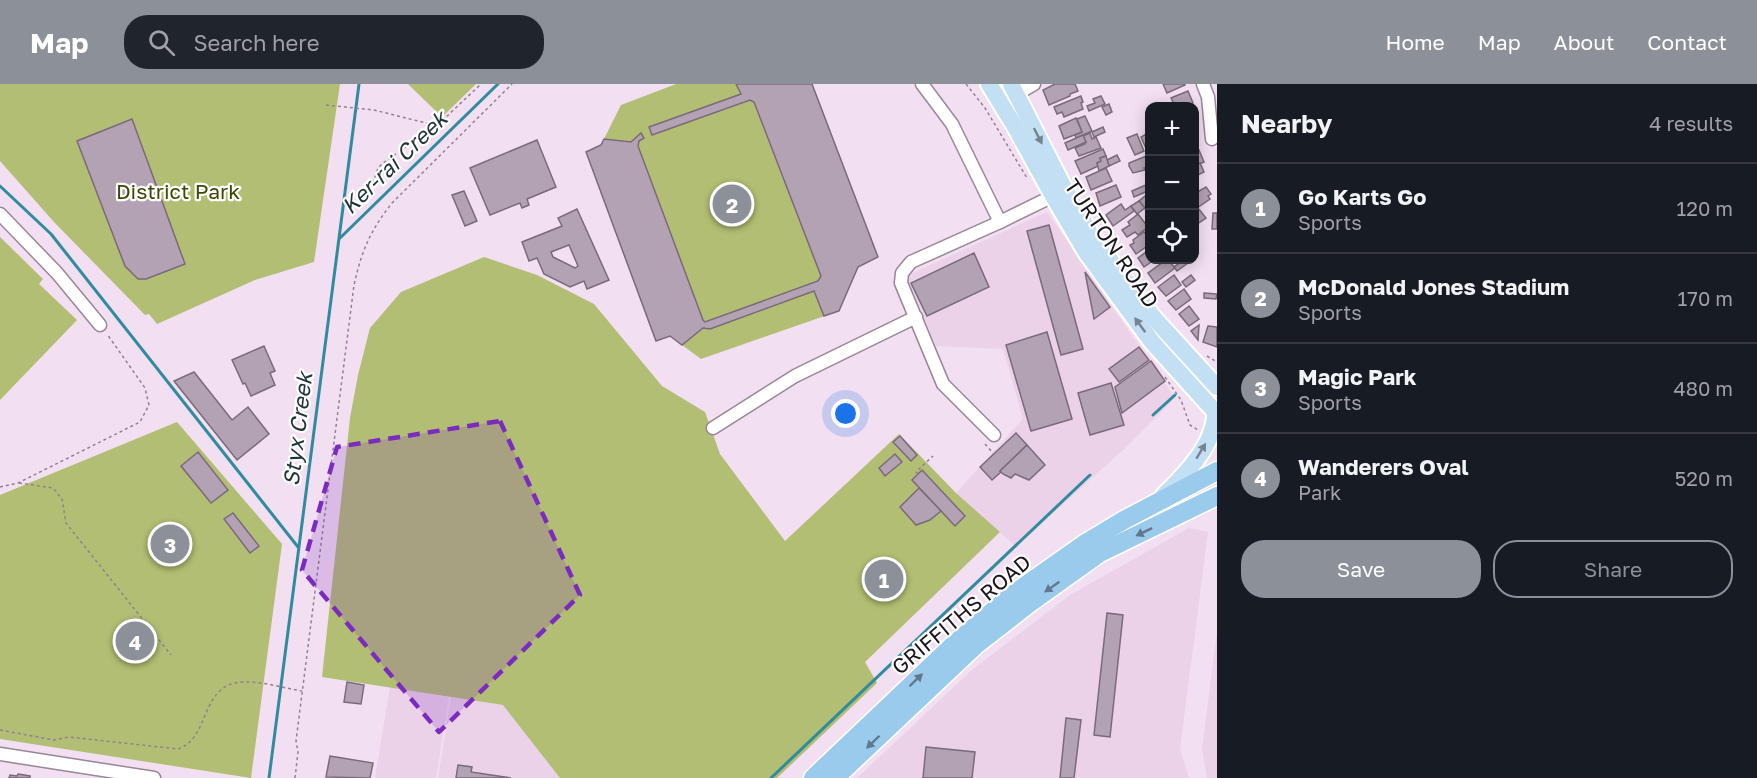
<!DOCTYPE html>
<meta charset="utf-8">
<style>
body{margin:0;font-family:"Golos Text",sans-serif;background:#20242c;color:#f1f3f6}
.controls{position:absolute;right:18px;top:18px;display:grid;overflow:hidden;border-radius:12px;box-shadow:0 3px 15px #0003}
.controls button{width:54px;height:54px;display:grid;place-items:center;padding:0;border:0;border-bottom:2px solid #363941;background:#171b24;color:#f1f3f6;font:30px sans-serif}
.you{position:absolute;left:846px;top:330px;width:21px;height:21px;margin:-15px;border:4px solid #fff;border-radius:50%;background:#1a73e8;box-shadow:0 0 0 9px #1a73e833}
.badge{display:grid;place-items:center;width:39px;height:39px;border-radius:50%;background:#8c9099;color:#fff;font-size:20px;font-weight:700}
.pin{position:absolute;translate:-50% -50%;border:3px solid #fff;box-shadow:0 2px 6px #0006}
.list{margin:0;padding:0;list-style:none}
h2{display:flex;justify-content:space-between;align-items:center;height:78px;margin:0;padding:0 24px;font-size:26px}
h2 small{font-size:20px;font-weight:400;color:#9ea1a6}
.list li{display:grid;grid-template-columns:39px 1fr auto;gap:18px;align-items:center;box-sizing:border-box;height:90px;padding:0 24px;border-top:2px solid #363941}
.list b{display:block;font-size:22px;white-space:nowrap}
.list p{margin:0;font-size:20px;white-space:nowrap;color:#9ea1a6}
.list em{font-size:20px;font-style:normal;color:#9ea1a6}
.actions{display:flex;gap:12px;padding:18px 24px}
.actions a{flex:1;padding:14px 0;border:2px solid #8c9099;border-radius:24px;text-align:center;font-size:21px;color:#8c9099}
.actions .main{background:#8c9099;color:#fff}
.icon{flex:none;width:33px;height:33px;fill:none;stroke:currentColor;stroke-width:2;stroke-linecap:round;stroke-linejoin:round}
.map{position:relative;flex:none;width:1217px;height:694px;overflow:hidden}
header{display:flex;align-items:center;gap:36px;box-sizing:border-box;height:84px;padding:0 30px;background:#8c9099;color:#fff}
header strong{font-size:28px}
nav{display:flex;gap:33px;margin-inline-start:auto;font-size:21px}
.search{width:420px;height:54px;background:#20242c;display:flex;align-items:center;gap:15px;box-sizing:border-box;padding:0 21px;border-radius:24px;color:#9ea1a6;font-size:22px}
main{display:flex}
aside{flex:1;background:#171b24}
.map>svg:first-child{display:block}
</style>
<header>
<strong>Map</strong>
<div class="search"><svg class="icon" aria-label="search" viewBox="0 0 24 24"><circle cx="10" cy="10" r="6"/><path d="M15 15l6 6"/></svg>Search here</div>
<nav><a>Home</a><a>Map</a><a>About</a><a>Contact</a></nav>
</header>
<main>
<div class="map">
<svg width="1217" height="694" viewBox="0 0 1217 694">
<rect width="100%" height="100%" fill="#f2dff1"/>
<g fill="#ebd2e9">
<polygon points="1047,128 1175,314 1124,365 1016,463 1000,448 956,409 1023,335 1003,265 936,262 906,192"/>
<polygon points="1189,444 1208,448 1180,665 1189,694 857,694 973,585 1070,511"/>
<polygon points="1217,548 1217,694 1207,694 1202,665"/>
<polygon points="390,603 449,613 436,694 375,694"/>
<polygon points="451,613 503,621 558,690 559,694 438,694"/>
</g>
<g fill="#b2be73">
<polygon points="0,0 340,0 314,178 255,196 157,240 149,230 145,231 54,138 0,77"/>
<polygon points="408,0 476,0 442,33"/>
<polygon points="676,0 812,0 878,173 858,183 839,227 701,275 670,252 656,257 586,68 601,61 621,21"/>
<polygon points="0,153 43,195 39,200 77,236 0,316"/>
<polygon points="484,173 537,191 594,220 662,302 705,328 720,370 785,457 899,350 956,409 1000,448 865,578 877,599 777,694 560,694 503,621 322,593 350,334 358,291 370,244 401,208"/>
<polygon points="177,338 282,460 251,694 0,655 0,411"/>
</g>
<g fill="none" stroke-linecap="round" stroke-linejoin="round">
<g stroke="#308b9e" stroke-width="3">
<polyline points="0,102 51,150 298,463"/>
<polyline points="340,154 498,0"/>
<polyline points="1153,331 1175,311"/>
<polyline points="269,694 359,0"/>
<polyline points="771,694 1090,391"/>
</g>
</g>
<g fill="#b3a2b3" stroke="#7a6a7a" stroke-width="1.5" fill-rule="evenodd">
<polygon points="736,0 812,0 878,173 858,183 839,227 824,232 814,207 710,245 703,244 682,261 670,252 656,257 586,68 601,61 604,55 631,58 641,49 644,54 639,57 638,62 703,236 705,238 818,197 821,192 754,18 750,16 652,51 649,43 741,10"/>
<polygon points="1055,0 1075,0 1078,7 1070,10 1070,12 1049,21 1043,6"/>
<polygon points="1163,0 1185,0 1185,1 1167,9"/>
<polygon points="1188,7 1193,19 1191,20 1191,22 1175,22 1171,14"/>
<polygon points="1081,12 1083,18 1081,19 1083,25 1064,33 1062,28 1057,30 1054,23"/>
<polygon points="1101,12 1105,20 1089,27 1087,22 1095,19 1093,15"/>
<polygon points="1109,20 1112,28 1106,31 1102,23"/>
<polygon points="1085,32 1092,47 1076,54 1075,51 1082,48 1077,35"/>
<polygon points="1076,34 1082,48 1064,55 1059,42"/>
<polygon points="132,35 185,180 146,195 138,195 125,182 77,57"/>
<polygon points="1103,43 1105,48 1094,53 1092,48"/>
<polygon points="1090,49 1092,55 1096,53 1101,64 1079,72 1075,64 1085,60 1086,58 1083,52"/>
<polygon points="1148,49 1150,49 1150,82 1144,84 1145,86 1133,89 1129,82 1129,79 1149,71 1141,53"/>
<polygon points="1137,50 1144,67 1135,71 1127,54"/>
<polygon points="1083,51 1086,58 1068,66 1065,59"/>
<polygon points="537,56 556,103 527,115 529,121 522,124 520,119 490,131 470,84"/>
<polygon points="1103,65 1106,72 1100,74 1101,77 1097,79 1098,82 1081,90 1075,77"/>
<polygon points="1199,66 1204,78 1194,82 1194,68"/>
<polygon points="1117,71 1120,77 1109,82 1107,76"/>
<polygon points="1106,72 1109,82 1099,87 1097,79 1101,77 1100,74"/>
<polygon points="1200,79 1204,88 1196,92 1194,82"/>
<polygon points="1106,84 1112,97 1091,106 1086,93"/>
<polygon points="1148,100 1150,106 1134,113 1132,107"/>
<polygon points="1116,101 1121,113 1100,122 1096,109"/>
<polygon points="1206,103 1211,110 1208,112 1210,115 1197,124 1194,120 1194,110"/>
<polygon points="464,107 477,137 465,142 452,111"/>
<polygon points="1150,108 1150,121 1145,125 1139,117"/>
<polygon points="1139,117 1145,124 1137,130 1131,122"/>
<polygon points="1121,120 1125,126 1131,122 1134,127 1113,142 1106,131"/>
<polygon points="1198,124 1206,134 1194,142 1194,126"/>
<path d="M577 125 609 196 587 205 584 197 570 203 544 190 537 174 529 177 522 158 562 142 558 134ZM569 161 578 182 575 184 553 173 551 168Z"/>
<polygon points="1213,129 1217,129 1217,145 1212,145"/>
<polygon points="1138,130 1148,143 1138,151 1135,148 1127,153 1122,146 1130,141 1128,138"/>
<polygon points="1049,141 1083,265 1061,271 1027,147"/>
<polygon points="1144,148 1150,155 1150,160 1136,170 1130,161 1134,159 1133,156"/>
<polygon points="1150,165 1150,176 1154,176 1144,183 1138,174"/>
<polygon points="974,169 989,203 927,232 911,199"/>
<polygon points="1166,176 1168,176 1175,184 1155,199 1148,189"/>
<polygon points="1184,176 1192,176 1177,187 1174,183"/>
<polygon points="1085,188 1110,223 1094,235"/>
<polygon points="1174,191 1181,201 1166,212 1158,203"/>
<polygon points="1191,191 1195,196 1186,203 1182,198"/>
<polygon points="1184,205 1191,215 1176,226 1168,217"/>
<polygon points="1204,209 1217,210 1216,215 1204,214"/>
<polygon points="1189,222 1199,235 1189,242 1179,230"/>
<polygon points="1199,241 1198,256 1191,247"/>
<polygon points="1208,242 1217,243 1217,263 1203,258"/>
<polygon points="1047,248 1072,335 1031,347 1006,261"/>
<polygon points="264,262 275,287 270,289 275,301 251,312 245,299 243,300 232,276"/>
<polygon points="1139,263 1149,276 1119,298 1109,285"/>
<polygon points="1151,277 1165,297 1122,329 1115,303"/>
<polygon points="194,288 232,336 248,323 269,350 237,376 174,297"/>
<polygon points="1111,299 1124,341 1090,351 1078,309"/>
<polygon points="1016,349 1027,361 1000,387 1001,388 992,396 980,383"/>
<polygon points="900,352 917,371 911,377 893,358"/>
<polygon points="1027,361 1045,381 1029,396 1015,390 1011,394 1003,390 1000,387"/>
<polygon points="198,368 228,406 211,419 181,382"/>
<polygon points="895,370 902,378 885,392 879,384"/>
<polygon points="922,386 965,432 955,442 912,396"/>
<polygon points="919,404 941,427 930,436 916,441 900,423"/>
<polygon points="233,429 259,462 250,469 224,435"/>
<polygon points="1107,529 1123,531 1110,653 1094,651"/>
<polygon points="347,598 364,601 361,620 344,618"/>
<polygon points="1066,634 1081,636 1074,694 1060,694"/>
<polygon points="926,663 975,668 972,694 923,694"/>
<polygon points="330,672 373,679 370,694 326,693"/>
<polygon points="458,681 472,683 471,688 511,694 456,694"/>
<polygon points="18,690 30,692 30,694 9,694 10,691 17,692"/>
</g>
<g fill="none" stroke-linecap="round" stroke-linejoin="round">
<defs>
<g id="minor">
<polyline points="922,0 952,40 1000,138"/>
<polyline points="1203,0 1208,13 1212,55"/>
<polyline points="1017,10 1034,0"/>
<polyline points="0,130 57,189 100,241"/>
<polyline points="713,344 795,292 916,233"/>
<polyline points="994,351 943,300 901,199 902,189 911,178 1000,138 1053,112"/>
<polyline points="0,670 154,694"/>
</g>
<g id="major">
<polyline points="989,0 1014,41 1053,112 1086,168 1152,258 1217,330"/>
<polyline points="1011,0 1062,100 1090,149 1153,233 1217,303"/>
<path d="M1164 411C1185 391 1216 359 1215 328"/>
</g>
<g id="highway">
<polyline points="813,694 953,561 1009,513 1084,460 1124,436 1217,387"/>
<polyline points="835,694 976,561 1030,519 1100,469 1217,412"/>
</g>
</defs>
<use href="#minor" stroke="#988797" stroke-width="15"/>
<use href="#major" stroke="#fff" stroke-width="20"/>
<use href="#highway" stroke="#fff" stroke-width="21"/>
<g stroke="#90828f" stroke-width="1.5" stroke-dasharray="3 3" stroke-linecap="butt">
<polyline points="966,0 985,24 1027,94"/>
<polyline points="326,21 374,26 434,41"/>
<polyline points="371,105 378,84 382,80 445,34 481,0"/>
<polyline points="1207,272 1217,278"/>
<polyline points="1165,293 1181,316 1190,341 1198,346"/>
<polyline points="985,360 994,370"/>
<polyline points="918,390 916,388 933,372"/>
<polyline points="19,399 53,404 62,415 66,439 171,571"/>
<polyline points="0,403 18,399 140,338 149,321 145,304 107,250"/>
<path d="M0 646 54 656 69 653 178 665C211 654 199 601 242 598 262 597 283 604 302 607"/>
<path d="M295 694 298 668 296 657 354 201C362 166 370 147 392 119L512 0"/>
</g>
<use href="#minor" stroke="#fff" stroke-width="12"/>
<use href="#major" stroke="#c2dff4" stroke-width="16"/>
<use href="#highway" stroke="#9acaec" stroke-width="18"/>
</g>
<defs><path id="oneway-solid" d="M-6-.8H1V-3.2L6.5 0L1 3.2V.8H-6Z" transform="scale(1.5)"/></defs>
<g fill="#768391">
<use href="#oneway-solid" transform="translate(1038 52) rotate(63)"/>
<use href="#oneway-solid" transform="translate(1140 241) rotate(-126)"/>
<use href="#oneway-solid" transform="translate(1201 367) rotate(-59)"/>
</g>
<g fill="#60788d">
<use href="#oneway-solid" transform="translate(1144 448) rotate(154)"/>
<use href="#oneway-solid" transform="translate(1052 503) rotate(145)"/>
<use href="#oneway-solid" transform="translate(916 596) rotate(-44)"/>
<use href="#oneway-solid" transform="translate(873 658) rotate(136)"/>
</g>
<path fill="#7b2cbf" fill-opacity="0.2" stroke="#7b2cbf" stroke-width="4.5" stroke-dasharray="12 8" stroke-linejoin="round" d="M500 337 580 511 439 648 302 486 337 363Z"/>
<g text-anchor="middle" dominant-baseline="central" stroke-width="4.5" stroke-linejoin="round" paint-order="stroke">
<g font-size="21" fill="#3e4600" stroke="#fff">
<text x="178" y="107">District Park</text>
</g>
<g font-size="21" fill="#1a1319" stroke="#fff">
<text transform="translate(1112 159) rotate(56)">TURTON ROAD</text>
<text transform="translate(961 530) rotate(-40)">GRIFFITHS ROAD</text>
</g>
<g font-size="22" font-style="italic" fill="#1d3338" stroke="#fff">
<text transform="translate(394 78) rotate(-44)">Ker-rai Creek</text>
<text transform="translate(297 345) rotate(-83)">Styx Creek</text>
</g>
</g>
</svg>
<div class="controls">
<button>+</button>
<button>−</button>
<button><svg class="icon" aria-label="locate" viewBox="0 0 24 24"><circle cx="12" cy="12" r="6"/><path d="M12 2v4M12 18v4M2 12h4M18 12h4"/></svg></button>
</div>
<div class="you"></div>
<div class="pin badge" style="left:884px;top:495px">1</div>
<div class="pin badge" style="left:732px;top:120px">2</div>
<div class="pin badge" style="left:170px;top:460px">3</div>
<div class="pin badge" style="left:135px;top:557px">4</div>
</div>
<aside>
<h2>Nearby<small>4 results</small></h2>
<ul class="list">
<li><span class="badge">1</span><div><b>Go Karts Go</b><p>Sports</p></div><em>120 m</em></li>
<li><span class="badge">2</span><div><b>McDonald Jones Stadium</b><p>Sports</p></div><em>170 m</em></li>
<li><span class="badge">3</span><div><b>Magic Park</b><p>Sports</p></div><em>480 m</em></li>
<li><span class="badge">4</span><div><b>Wanderers Oval</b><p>Park</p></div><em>520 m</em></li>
</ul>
<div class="actions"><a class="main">Save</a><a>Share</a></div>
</aside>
</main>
